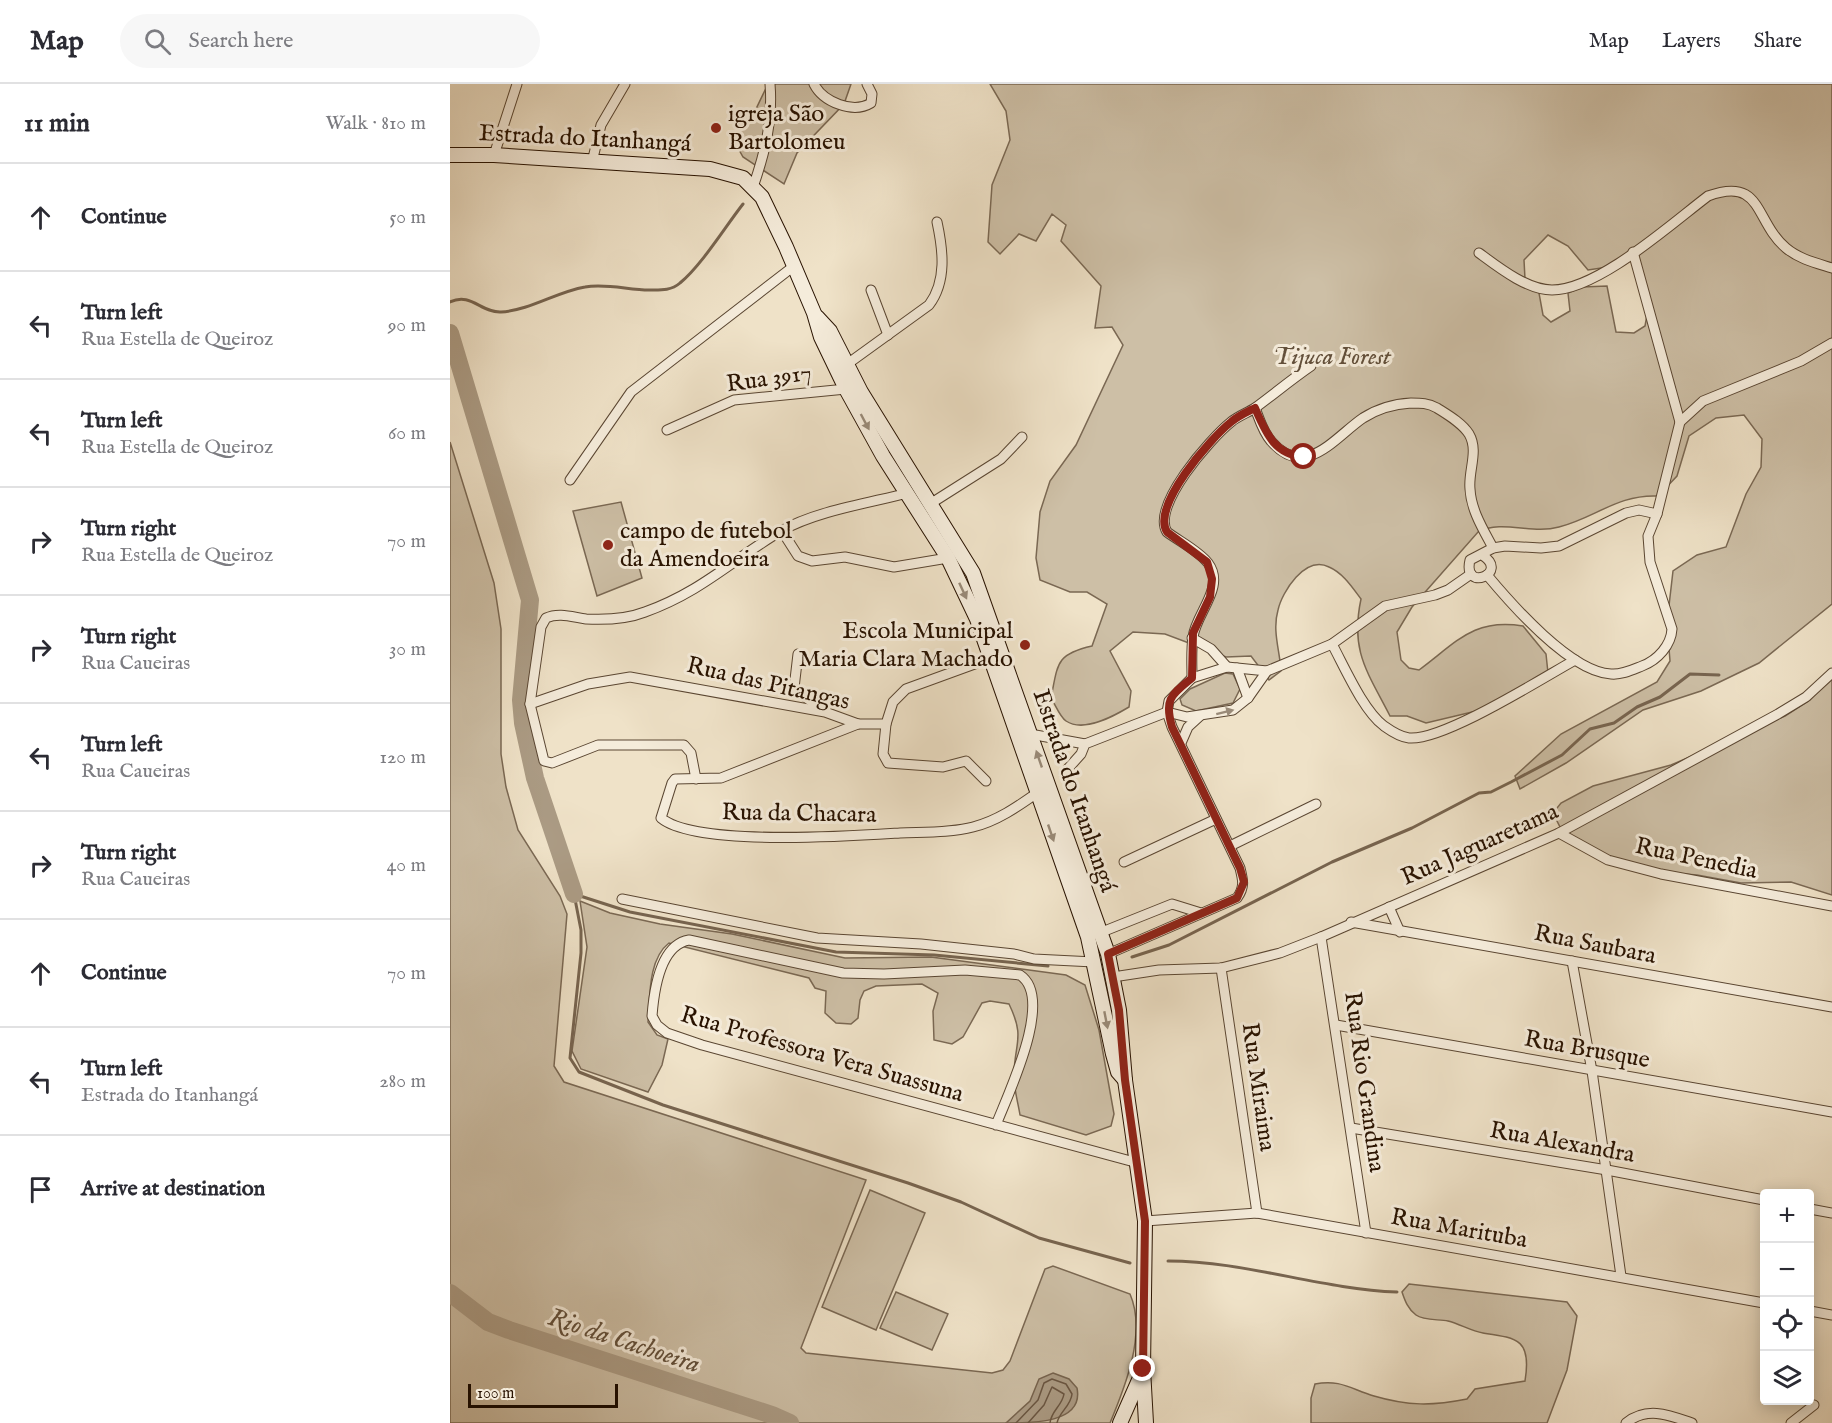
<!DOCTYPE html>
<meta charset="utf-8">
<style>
body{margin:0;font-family:"IM FELL English",serif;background:#f7f7f7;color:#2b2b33}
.controls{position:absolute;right:18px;bottom:18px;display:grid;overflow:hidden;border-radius:6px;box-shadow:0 3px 15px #0003}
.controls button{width:54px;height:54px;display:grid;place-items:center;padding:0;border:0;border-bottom:2px solid #e1e1e2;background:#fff;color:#2b2b33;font:30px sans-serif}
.scale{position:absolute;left:18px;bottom:15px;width:150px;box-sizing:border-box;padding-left:6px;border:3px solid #281200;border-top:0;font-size:16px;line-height:21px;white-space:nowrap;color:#281200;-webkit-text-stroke:4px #f5ecdb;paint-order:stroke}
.stop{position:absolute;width:18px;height:18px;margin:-14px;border:4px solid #8f2418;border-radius:50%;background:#fff}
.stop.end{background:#8f2418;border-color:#fff;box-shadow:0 2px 6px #0008}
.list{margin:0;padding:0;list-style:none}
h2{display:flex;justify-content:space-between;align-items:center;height:78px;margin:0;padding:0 24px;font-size:26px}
h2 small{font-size:20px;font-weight:400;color:#7c7c81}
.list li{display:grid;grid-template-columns:39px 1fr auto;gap:18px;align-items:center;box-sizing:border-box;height:108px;padding:0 24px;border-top:2px solid #e1e1e2}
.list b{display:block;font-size:22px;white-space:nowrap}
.list p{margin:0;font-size:20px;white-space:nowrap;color:#7c7c81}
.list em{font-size:20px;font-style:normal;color:#7c7c81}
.icon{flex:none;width:33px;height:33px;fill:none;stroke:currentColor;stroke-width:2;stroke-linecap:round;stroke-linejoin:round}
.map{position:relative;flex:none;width:1382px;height:1339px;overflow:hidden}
header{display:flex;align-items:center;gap:36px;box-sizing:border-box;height:84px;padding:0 30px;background:#fff;border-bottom:2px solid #e1e1e2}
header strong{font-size:28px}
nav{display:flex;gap:33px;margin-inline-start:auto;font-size:21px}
.search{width:420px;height:54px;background:#f7f7f7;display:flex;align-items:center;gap:15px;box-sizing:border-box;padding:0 21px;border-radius:33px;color:#7c7c81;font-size:22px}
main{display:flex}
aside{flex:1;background:#fff}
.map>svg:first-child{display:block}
</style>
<header>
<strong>Map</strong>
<div class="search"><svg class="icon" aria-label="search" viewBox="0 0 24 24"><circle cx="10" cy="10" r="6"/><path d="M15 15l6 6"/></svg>Search here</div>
<nav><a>Map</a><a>Layers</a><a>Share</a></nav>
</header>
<main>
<aside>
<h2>11 min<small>Walk · 810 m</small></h2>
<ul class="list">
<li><svg class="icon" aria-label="ahead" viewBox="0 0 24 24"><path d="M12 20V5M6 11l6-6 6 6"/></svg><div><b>Continue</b></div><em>50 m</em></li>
<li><svg class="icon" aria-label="left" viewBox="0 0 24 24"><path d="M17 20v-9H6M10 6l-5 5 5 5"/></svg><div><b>Turn left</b><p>Rua Estella de Queiroz</p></div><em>90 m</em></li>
<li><svg class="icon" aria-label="left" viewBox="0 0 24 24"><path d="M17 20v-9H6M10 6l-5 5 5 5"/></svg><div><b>Turn left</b><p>Rua Estella de Queiroz</p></div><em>60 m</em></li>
<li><svg class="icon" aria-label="right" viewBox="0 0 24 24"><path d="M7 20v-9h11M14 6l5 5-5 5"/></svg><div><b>Turn right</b><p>Rua Estella de Queiroz</p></div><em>70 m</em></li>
<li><svg class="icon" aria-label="right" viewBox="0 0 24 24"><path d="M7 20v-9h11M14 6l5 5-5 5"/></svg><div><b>Turn right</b><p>Rua Caueiras</p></div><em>30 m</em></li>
<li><svg class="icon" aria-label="left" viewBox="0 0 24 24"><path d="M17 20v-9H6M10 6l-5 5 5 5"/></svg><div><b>Turn left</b><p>Rua Caueiras</p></div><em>120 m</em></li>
<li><svg class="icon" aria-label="right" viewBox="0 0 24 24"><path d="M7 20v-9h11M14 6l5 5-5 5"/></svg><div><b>Turn right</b><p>Rua Caueiras</p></div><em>40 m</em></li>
<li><svg class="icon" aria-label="ahead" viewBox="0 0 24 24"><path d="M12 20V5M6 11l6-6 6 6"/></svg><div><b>Continue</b></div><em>70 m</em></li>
<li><svg class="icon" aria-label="left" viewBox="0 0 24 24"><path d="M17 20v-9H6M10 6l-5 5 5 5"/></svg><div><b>Turn left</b><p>Estrada do Itanhangá</p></div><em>280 m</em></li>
<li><svg class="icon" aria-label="arrive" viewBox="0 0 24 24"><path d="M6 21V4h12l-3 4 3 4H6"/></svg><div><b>Arrive at destination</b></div></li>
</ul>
</aside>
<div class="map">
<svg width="1382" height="1339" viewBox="0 0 1382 1339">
<rect width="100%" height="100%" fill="#efe2c8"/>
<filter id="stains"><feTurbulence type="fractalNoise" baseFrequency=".00333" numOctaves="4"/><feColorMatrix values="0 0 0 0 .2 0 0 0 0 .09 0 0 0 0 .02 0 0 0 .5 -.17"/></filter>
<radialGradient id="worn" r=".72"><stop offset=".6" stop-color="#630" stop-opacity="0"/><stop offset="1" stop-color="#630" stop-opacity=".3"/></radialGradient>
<g fill="#cdbfa6" stroke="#7a6853" stroke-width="1.5" fill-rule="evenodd">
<polygon points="318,0 401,0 394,20 347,69 334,100 293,73 283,55 287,42 304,29"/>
<path d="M540 0H1382V520L1309 579 1251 607 1193 626 1116 679 1070 705 1065 692 1111 650 1207 598 1220 577 1217 539 1223 487 1247 471 1276 463 1296 410 1311 383 1312 355 1294 331 1266 334 1239 352 1227 392 1208 412C1168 410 1145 434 1109 443 1081 451 1053 435 1028 448L962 523 947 548 951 576 959 584 969 586C1007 558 1023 534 1073 542L1096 570 1098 589 1039 624 976 639 957 632H940C917 587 900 567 911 515 902 503 893 489 879 483 855 471 832 508 828 526 822 547 830 567 831 587L819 596 801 572 776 573 715 550 683 548 660 567 681 607 679 623C664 632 634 649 616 637 610 633 605 620 601 614 608 579 606 570 642 562L657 520 637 508H620L590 496 586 474 590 428 600 397 626 361 673 261 662 243 645 244 651 202 611 157 616 141 602 130 586 157 569 150 550 170 538 158 542 101 560 56 556 27ZM1098 151 1118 162 1138 186 1158 183 1183 174 1200 215 1195 242 1184 249 1166 248 1157 202 1132 203 1118 209 1120 227 1101 238 1093 231 1089 209 1075 195 1074 176Z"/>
<path d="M0 358 44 499 51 545V670L56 703 68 746 110 812 117 830 104 982 114 998 416 1096 351 1264 356 1269 542 1289 553 1286 560 1277 595 1185 603 1182 680 1210C697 1249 675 1303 660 1339H0Z"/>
<polygon points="171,418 192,494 147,512 123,427"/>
<polygon points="775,589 783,590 790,605 783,619 746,627 732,621 730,615 740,605"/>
<polygon points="1382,592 1382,811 1341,798 1291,799 1247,791 1198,787 1117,757 1103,729 1111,719 1143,702 1221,681 1335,632 1360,616"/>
<path d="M130 817 160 829 210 840 282 850 395 874 481 873 616 891 635 901 649 946 664 1030 661 1042 636 1051 570 1031C568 1018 563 1002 564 989 565 958 575 953 559 920L540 917 532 919 513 953 502 960 484 956 483 927 488 909 472 900 426 902 414 907 410 916 408 934 401 940 386 939 375 929 376 907 365 904 359 894 219 859C198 875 200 913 198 938L207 951 218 955 212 981 198 1008 131 985 122 967 137 863Z"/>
<polygon points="420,1106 475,1129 426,1246 372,1223"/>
<path d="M959 1200 1117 1218 1127 1232 1117 1286 1097 1339H861V1314L865 1300C890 1295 901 1305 924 1312 958 1322 982 1322 1017 1315L1025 1305 1075 1297C1082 1255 1067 1254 1033 1249 1021 1247 1010 1240 998 1237 989 1235 974 1237 966 1231 958 1225 955 1217 952 1208Z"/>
<polygon points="446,1208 498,1230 482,1266 430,1244"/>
</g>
<path fill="#ab9b84" stroke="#77644f" stroke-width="1.5" d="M603 1289 619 1295 627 1304C634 1339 584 1339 556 1339L580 1317 589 1295Z"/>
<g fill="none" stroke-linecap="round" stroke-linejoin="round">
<g stroke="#6a5642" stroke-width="1.5">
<path d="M566 1339 588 1316 594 1299 602 1295 616 1300 622 1310C621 1322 609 1328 607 1339"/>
<path d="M578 1339 594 1321 602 1303 614 1310C612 1322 601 1327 600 1339"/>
</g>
<g stroke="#77644f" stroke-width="3">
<path d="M0 218C21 208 31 229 51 228 81 226 106 208 135 203 155 199 179 206 199 206 210 206 221 207 230 199 251 182 275 143 293 120"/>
<polyline points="682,873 719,861 882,778 962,744 1029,709 1041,708 1061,698 1112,671 1140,645 1164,639 1187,623 1210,613 1240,590 1269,591"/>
<polyline points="598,882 484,871 386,868 180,828 124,810 131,846 131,869 120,974 129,988 213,1021 458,1099 511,1118 589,1154 680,1179"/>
<path d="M718 1177C795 1177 870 1205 947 1208"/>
</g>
<g stroke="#ab9b84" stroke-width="18">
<polyline points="0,249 80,516 71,616 73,639 85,694 124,810"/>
<polyline points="0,1209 38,1238 59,1246 322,1331 340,1339"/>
</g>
<defs>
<g id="minor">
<path d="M364 0C373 18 403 30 421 19L422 10 417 0"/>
<polyline points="44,71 67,0"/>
<polyline points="142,78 151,41 175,0"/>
<path d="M303 103C315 69 323 36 320 0"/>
<polyline points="1183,168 1230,338"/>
<path d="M1029 169C1048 183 1077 206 1102 206 1148 206 1221 140 1258 112 1313 92 1304 137 1336 164 1349 175 1366 179 1382 184"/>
<polyline points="421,206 438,251"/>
<path d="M396 281 479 221C497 197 493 166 487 138"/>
<path d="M805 324C809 334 813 348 821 357 855 397 885 353 913 334 927 325 944 320 961 319 971 319 978 319 987 324 998 331 1012 339 1019 350 1029 367 1018 387 1020 405 1021 426 1033 445 1043 464"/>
<polyline points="217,346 284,316 396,305"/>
<polyline points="120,396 181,308 344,182"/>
<polyline points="480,420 551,375 572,353"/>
<polyline points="332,447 348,472 362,477 395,473 444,483 498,474"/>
<path d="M1032 471C1061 489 1012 509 1020 476L1043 464 1055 462 1091 464 1109 462 1176 429 1189 426 1207 430"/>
<path d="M1037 491C1062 521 1121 588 1161 590 1172 591 1182 586 1192 582 1208 576 1221 561 1222 545L1200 478 1198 452 1207 430 1230 338 1253 317 1351 277 1382 259"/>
<polyline points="742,554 761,565 777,583"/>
<path d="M882 560C895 584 913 626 934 642 941 647 950 653 959 654 993 657 1091 595 1125 576"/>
<polyline points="348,570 344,604 373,627"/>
<path d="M541 574 456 605 443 618 436 640H408L271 694 225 695 222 699 211 734C246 763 402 752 450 749 474 748 500 749 523 743 547 737 567 723 587 709"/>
<polyline points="787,584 798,614"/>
<path d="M742 594C742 581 741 566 743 553 746 529 776 503 758 479 749 467 729 457 717 448 701 422 760 355 781 338 788 332 797 329 805 324 824 310 842 295 861 282"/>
<polyline points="80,620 138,600 180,593 375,628 408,640"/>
<polyline points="436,640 433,670 438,679 493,683 516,677 536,697"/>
<polyline points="580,650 635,660"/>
<polyline points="731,659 738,643 750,632"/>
<polyline points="614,689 631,670 635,660 717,628 737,633 783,626 798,614 817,587 882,560 935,522 985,511 998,506 1021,490"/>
<path d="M246 695 241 669 234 661H148L102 679 94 677 80 620 91 543 96 534C109 528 122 533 136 535 155 536 177 535 195 528 251 508 282 476 331 447 366 427 419 419 458 409"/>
<polyline points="1109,749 1158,776 1211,790 1382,822"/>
<polyline points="780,762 866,720"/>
<polyline points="674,778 766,735"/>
<polyline points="172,815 367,854 471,860 564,870 584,875 644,878"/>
<polyline points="939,823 950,848"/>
<polyline points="901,838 1382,923"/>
<polyline points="647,850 722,820 751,829"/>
<polyline points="871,853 916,1149"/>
<path d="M658 870 787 814C795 803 793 796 790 784L722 643 717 628 719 617 742 594 777 583 817 587"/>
<polyline points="1122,877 1142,987 1171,1192"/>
<polyline points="771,884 807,1129"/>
<polyline points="663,893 709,886 771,884 830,869 871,853 1109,749 1328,630 1356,613 1382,589"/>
<polyline points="886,941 1382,1028"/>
<path d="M546 1041C558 1010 605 914 570 891L515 886 434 890 393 889 239 856C210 861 204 906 202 932L207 941 217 949 252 961 688 1079"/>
<polyline points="901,1044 1157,1086 1314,1116"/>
<polyline points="1360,1125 1382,1129"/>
<polyline points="695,1137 807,1129 1314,1219"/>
<polyline points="1360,1227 1382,1231"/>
<path d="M1176 1339C1197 1322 1219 1331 1242 1339"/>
<polyline points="1341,1339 1364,1321"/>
</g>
<g id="secondary">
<polyline points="0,71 44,71 260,85 293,94 312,113 336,163 364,229 371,253 396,305 433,372 498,474 527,535 638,853 663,970 668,988 675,996"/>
<polyline points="367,233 380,247 411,308 523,489 658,870 669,926 675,996 695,1137 693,1285 696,1339"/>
<polyline points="670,1339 693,1287"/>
</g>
</defs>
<use href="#minor" stroke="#5a4632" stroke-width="11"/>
<use href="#secondary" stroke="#281200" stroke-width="16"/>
<use href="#minor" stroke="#f5ecdb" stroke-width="9"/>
<use href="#secondary" stroke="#f5ecdb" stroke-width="14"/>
</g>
<defs><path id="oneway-solid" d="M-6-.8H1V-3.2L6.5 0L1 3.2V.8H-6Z" transform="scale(1.5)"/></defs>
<g fill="#998a78">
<use href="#oneway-solid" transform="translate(415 338) rotate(62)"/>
<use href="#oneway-solid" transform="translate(513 507) rotate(65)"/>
<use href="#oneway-solid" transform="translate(775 628) rotate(-14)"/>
<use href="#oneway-solid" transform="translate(589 675) rotate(-109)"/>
<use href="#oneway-solid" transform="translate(601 749) rotate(71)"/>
<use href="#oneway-solid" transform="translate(656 936) rotate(79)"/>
</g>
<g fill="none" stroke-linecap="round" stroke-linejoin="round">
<path stroke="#8f2418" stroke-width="8" d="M693 1285 695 1137 675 996 669 926 658 870 787 814 794 798 790 784 722 643C714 615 721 611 742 594L743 549 760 513 762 495 757 478 717 448C701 422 760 355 781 338 788 332 797 328 805 324 816 349 824 370 854 373"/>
</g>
<g fill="#8f2418" stroke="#f5ecdb" stroke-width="2">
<circle cx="266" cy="44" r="6"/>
<circle cx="158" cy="461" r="6"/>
<circle cx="575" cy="561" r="6"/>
</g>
<g text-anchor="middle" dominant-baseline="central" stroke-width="6" stroke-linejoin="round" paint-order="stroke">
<g font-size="24" fill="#281200" stroke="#f5ecdb" text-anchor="start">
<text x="278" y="30">igreja São<tspan x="278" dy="28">Bartolomeu</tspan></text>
<text x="170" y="447">campo de futebol<tspan x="170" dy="28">da Amendoeira</tspan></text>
<text x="563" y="547" text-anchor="end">Escola Municipal<tspan x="563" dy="28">Maria Clara Machado</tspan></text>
</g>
<g font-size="24" fill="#281200" stroke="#f5ecdb">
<text transform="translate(135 55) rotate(3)">Estrada do Itanhangá</text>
<text transform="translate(319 295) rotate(-8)">Rua 3917</text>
<text transform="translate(318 600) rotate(13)">Rua das Pitangas</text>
<text transform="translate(624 707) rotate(71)">Estrada do Itanhangá</text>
<text transform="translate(349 730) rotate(1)">Rua da Chacara</text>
<text transform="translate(1030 761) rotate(-24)">Rua Jaguaretama</text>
<text transform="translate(1246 775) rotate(12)">Rua Penedia</text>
<text transform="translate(1145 861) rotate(11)">Rua Saubara</text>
<text transform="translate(1137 966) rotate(10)">Rua Brusque</text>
<text transform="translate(372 971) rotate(16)">Rua Professora Vera Suassuna</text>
<text transform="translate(914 998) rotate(82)">Rua Rio Grandina</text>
<text transform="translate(808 1003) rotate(82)">Rua Miraima</text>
<text transform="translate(1112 1059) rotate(10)">Rua Alexandra</text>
<text transform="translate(1009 1145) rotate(10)">Rua Marituba</text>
</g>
<g font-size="24" font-style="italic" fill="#624f3a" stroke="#f5ecdb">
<text x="882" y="273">Tijuca Forest</text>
</g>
<g font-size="26" font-style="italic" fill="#63503b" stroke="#f5ecdb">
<text transform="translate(174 1257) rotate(18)">Rio da Cachoeira</text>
</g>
</g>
<rect width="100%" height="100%" filter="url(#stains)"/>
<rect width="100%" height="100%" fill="url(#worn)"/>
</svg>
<div class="controls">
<button>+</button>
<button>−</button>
<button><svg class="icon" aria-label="locate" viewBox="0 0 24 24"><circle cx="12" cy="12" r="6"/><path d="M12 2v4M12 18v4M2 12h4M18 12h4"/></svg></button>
<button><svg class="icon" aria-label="layers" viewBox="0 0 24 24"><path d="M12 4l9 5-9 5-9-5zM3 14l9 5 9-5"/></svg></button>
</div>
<div class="scale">100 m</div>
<div class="stop" style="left:854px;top:373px"></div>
<div class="stop end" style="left:693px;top:1285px"></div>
</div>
</main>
